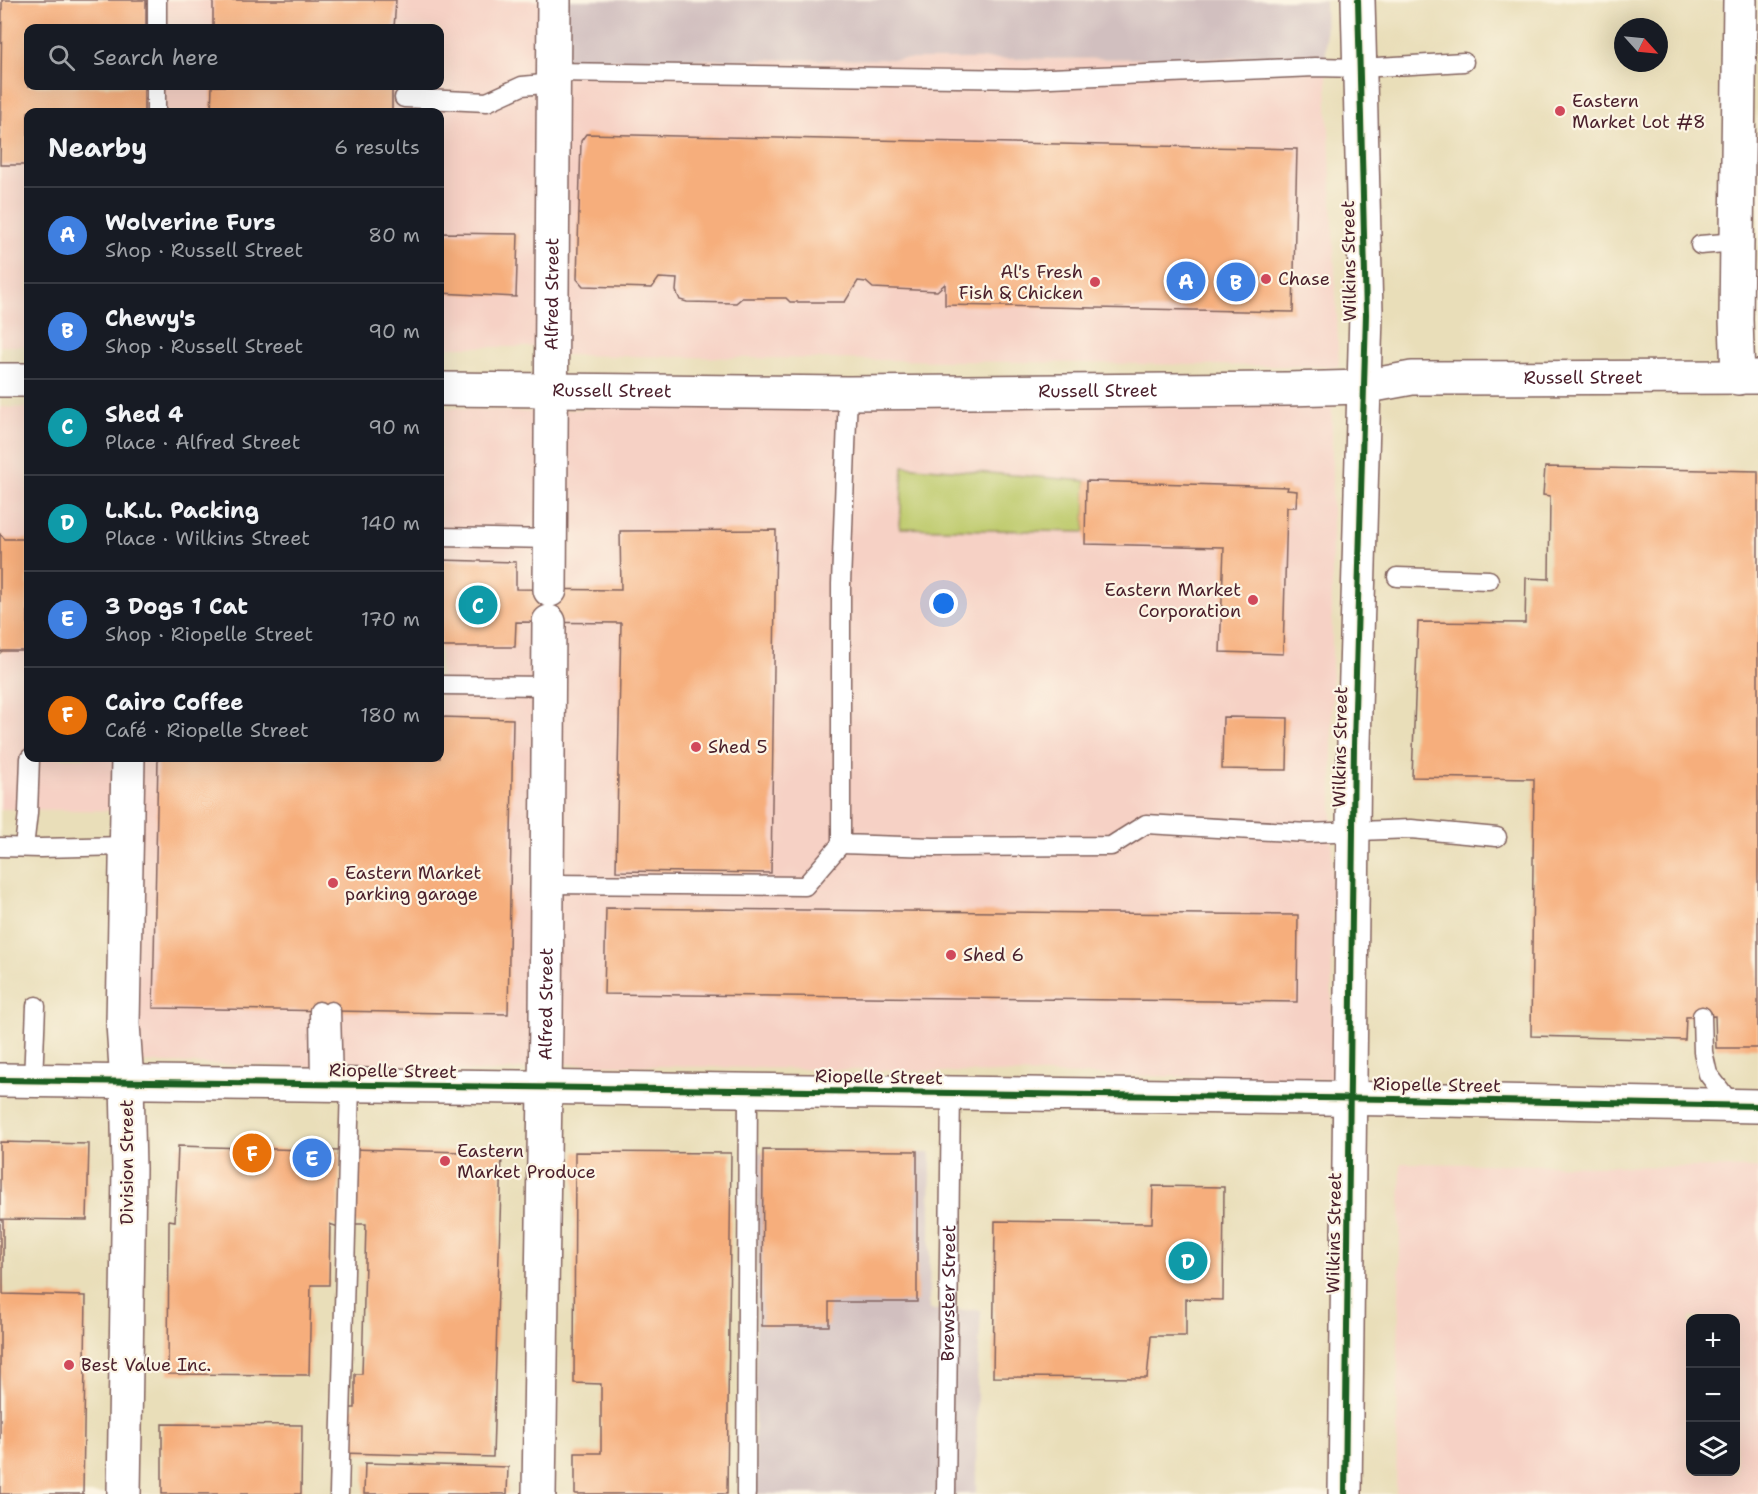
<!DOCTYPE html>
<meta charset="utf-8">
<style>
body{margin:0;font-family:"Shantell Sans",sans-serif;background:#242831;color:#f1f3f6}
.controls{position:absolute;right:18px;bottom:18px;display:grid;overflow:hidden;border-radius:12px;box-shadow:0 6px 24px #0002}
.controls button{width:54px;height:54px;display:grid;place-items:center;padding:0;border:0;border-bottom:2px solid #363941;background:#171b24;color:#f1f3f6;font:30px sans-serif}
.compass{position:absolute;left:1614px;top:18px;width:54px;height:54px;border-radius:50%;background:#171b24;box-shadow:0 6px 24px #0002;rotate:117deg}
.you{position:absolute;left:944px;top:604px;width:21px;height:21px;margin:-15px;border:4px solid #fff;border-radius:50%;background:#1a73e8;box-shadow:0 0 0 9px #1a73e833}
.badge{display:grid;place-items:center;width:39px;height:39px;border-radius:50%;background:#d93025;color:#fff;font-size:20px;font-weight:700}
.pin{position:absolute;translate:-50% -50%;border:3px solid #fff;box-shadow:0 2px 6px #0006}
.list{margin:0;padding:0;list-style:none}
h2{display:flex;justify-content:space-between;align-items:center;height:78px;margin:0;padding:0 24px;font-size:26px}
h2 small{font-size:20px;font-weight:400;color:#9ea1a6}
.list li{display:grid;grid-template-columns:39px 1fr auto;gap:18px;align-items:center;box-sizing:border-box;height:96px;padding:0 24px;border-top:2px solid #363941}
.list b{display:block;font-size:22px;white-space:nowrap}
.list p{margin:0;font-size:20px;white-space:nowrap;color:#9ea1a6}
.list em{font-size:20px;font-style:normal;color:#9ea1a6}
.icon{flex:none;width:33px;height:33px;fill:none;stroke:currentColor;stroke-width:2;stroke-linecap:round;stroke-linejoin:round}
.map{position:relative;flex:none;width:1758px;height:1494px;overflow:hidden}
.search{position:absolute;background:#171b24;box-shadow:0 6px 24px #0002;left:24px;top:24px;width:420px;height:66px;display:flex;align-items:center;gap:15px;box-sizing:border-box;padding:0 21px;border-radius:12px;color:#9ea1a6;font-size:22px}
.panel{position:absolute;background:#171b24;box-shadow:0 6px 24px #0002;left:24px;top:108px;width:420px;height:654px;border-radius:12px}
.map>svg:first-child{display:block}
</style>
<div class="map">
<svg width="1758" height="1494" viewBox="0 0 1758 1494">
<rect width="100%" height="100%" fill="#fcf5e5"/>
<filter id="ink" filterUnits="userSpaceOnUse"><feTurbulence type="fractalNoise" baseFrequency=".0167" numOctaves="2"/><feDisplacementMap in="SourceGraphic" scale="12" xChannelSelector="R" yChannelSelector="G"/><feConvolveMatrix kernelMatrix="1 2 1 2 8 2 1 2 1" color-interpolation-filters="sRGB"/></filter>
<filter id="wash" filterUnits="userSpaceOnUse"><feTurbulence type="fractalNoise" baseFrequency=".008" numOctaves="4" result="noise"/><feDisplacementMap in="SourceGraphic" scale="24" xChannelSelector="R" yChannelSelector="G"/><feGaussianBlur stdDeviation="1.35" result="paint"/><feColorMatrix in="noise" values="0 0 0 0 0 0 0 0 0 0 0 0 0 0 0 0 0 1.4 0 .05"/><feComposite in="paint" operator="in"/></filter>
<g filter="url(#wash)">
<rect width="100%" height="100%" fill="#e9deb9"/>
<g fill="#f6d1c5" fill-rule="evenodd">
<path d="M0 0H545L539 347H440V112H28V346H0ZM28 28H440V86H28Z"/>
<polygon points="1326,58 1339,367 559,355 560,60"/>
<polygon points="1332,392 1332,1080 562,1064 496,1072 131,1062 130,811 0,809 0,407 28,408 28,758 440,758 440,407 528,412 629,406"/>
<path d="M1401 1163 1758 1168V1494H1396ZM1690 1318H1736V1472H1690Z"/>
</g>
<g fill="#d1bfbf">
<polygon points="560,0 1325,0 1326,58 560,60"/>
<polygon points="758,1152 931,1153 929,1310 981,1310 977,1380 976,1494 754,1494"/>
</g>
<polygon fill="#beca6c" stroke="#84744c" stroke-width="1.5" points="903,466 1086,481 1085,532 900,528"/>
<g id="blocks">
<g fill="#f6ae7c">
<polygon points="2,0 146,0 146,28 28,28 28,86 144,86 144,112 28,112 28,165 0,165"/>
<polygon points="213,0 396,0 394,28 213,28"/>
<polygon points="212,86 392,86 392,112 211,112"/>
<polygon points="586,134 1297,149 1293,312 945,305 945,284 937,291 873,288 866,282 858,281 845,302 790,302 786,298 742,298 736,303 687,302 680,300 676,291 677,279 659,278 652,288 583,286 577,279 581,141"/>
<polygon points="440,233 518,234 516,297 440,293"/>
<polygon points="1545,467 1758,471 1758,1048 1716,1048 1715,1016 1686,1017 1685,1040 1531,1036 1534,779 1412,777 1418,622 1525,623 1526,578 1549,579 1550,496 1543,495"/>
<polygon points="1086,481 1288,487 1287,490 1297,491 1296,507 1287,507 1283,654 1220,652 1224,547 1085,544"/>
<polygon points="776,530 771,873 616,871 621,623 516,622 515,647 440,647 440,560 516,562 516,589 621,590 620,531"/>
<polygon points="0,534 5,539 28,539 28,651 2,651 0,653"/>
<polygon points="440,717 513,719 508,1014 153,1008 158,758 440,758"/>
<polygon points="1223,717 1288,718 1287,770 1222,769"/>
<polygon points="606,908 1298,915 1297,1002 604,994"/>
<polygon points="0,1142 89,1144 87,1220 0,1219"/>
<polygon points="178,1146 340,1151 338,1227 330,1224 329,1285 311,1285 309,1375 168,1374 169,1220 175,1221"/>
<polygon points="350,1149 502,1153 493,1457 341,1453 342,1408 355,1408 355,1374 362,1374 366,1224 348,1224"/>
<polygon points="763,1150 917,1151 917,1302 829,1302 829,1326 762,1326"/>
<polygon points="575,1152 731,1153 727,1494 575,1494 575,1453 601,1453 601,1384 574,1383"/>
<polygon points="1153,1186 1224,1187 1223,1300 1186,1299 1186,1336 1151,1336 1147,1378 993,1377 995,1221 1152,1223"/>
<polygon points="0,1220 3,1220 3,1294 86,1296 83,1494 0,1494"/>
<polygon points="162,1424 302,1425 301,1494 162,1494"/>
<polygon points="365,1463 508,1467 507,1494 364,1494"/>
</g>
</g>
</g>
<g filter="url(#ink)">
<use href="#blocks" fill-opacity="0" stroke="#82625d" stroke-width="1.5"/>
<g fill="none" stroke-linecap="round" stroke-linejoin="round">
<defs>
<g id="service">
<polyline points="157,28 157,0"/>
<polyline points="554,72 1026,79 1315,67 1360,68 1464,62"/>
<polyline points="404,98 487,102 522,86 554,83"/>
<polyline points="156,112 156,86"/>
<polyline points="1700,245 1737,242"/>
<polyline points="848,393 841,584 841,844 934,847 1111,846 1146,824 1308,833 1411,829 1497,837"/>
<polyline points="440,537 550,539"/>
<polyline points="1397,577 1489,580"/>
<polyline points="440,685 549,686"/>
<polyline points="0,847 40,848 126,846"/>
<polyline points="24,847 28,813 30,758"/>
<polyline points="548,884 805,886 841,844"/>
<polyline points="319,1011 320,1085"/>
<polyline points="331,1011 333,1084"/>
<polyline points="1702,1016 1703,1052 1708,1074 1732,1105"/>
<polyline points="33,1081 36,1006"/>
<polyline points="339,1494 350,1085"/>
<polyline points="746,1494 748,1090"/>
<path id="s1" d="M946 1494 951 1093"/>
</g>
<g id="minor">
<polyline points="1738,378 1736,320 1740,0"/>
<path id="s2" d="M550 590 554 0"/>
<polyline points="0,1080 1395,1099 1758,1106"/>
<polyline points="124,1494 129,1169 127,1082 123,1024 128,758"/>
<path id="s3" d="M539 1494 546 1021 549 622"/>
<polyline points="1345,1494 1354,745 1366,314 1358,0"/>
</g>
<g id="tertiary">
<polyline points="0,380 28,380"/>
<path id="s4" d="M440 389 848 393 1287 389 1363 387 1412 378 1758 377"/>
</g>
</defs>
<use href="#service" stroke="#82625d" stroke-width="21"/>
<use href="#minor" stroke="#82625d" stroke-width="36"/>
<use href="#tertiary" stroke="#82625d" stroke-width="36"/>
<use href="#service" stroke="#fff" stroke-width="18"/>
<use href="#minor" stroke="#fff" stroke-width="33"/>
<use href="#tertiary" stroke="#fff" stroke-width="33"/>
<defs>
<g id="cycleway">
<polyline points="0,1080 1395,1099 1758,1106"/>
<polyline points="1345,1494 1354,745 1366,314 1358,0"/>
</g>
</defs>
<use href="#cycleway" stroke="#fcf5e5" stroke-width="10"/>
<use href="#cycleway" stroke="#1b5e20" stroke-width="6"/>
</g>
</g>
<g fill="#d1495b" stroke="#fcf5e5" stroke-width="2">
<circle cx="1560" cy="111" r="6"/>
<circle cx="1266" cy="279" r="6"/>
<circle cx="1095" cy="282" r="6"/>
<circle cx="1253" cy="600" r="6"/>
<circle cx="696" cy="747" r="6"/>
<circle cx="333" cy="883" r="6"/>
<circle cx="951" cy="955" r="6"/>
<circle cx="445" cy="1161" r="6"/>
<circle cx="69" cy="1365" r="6"/>
</g>
<g text-anchor="middle" dominant-baseline="central" stroke-width="4.5" stroke-linejoin="round" paint-order="stroke">
<g font-size="18" fill="#4a1f2b" stroke="#fcf5e5" text-anchor="start">
<text x="1572" y="101">Eastern<tspan x="1572" dy="21">Market Lot #8</tspan></text>
<text x="1083" y="272" text-anchor="end">Al's Fresh<tspan x="1083" dy="21">Fish &amp; Chicken</tspan></text>
<text x="1278" y="279">Chase</text>
<text x="1241" y="590" text-anchor="end">Eastern Market<tspan x="1241" dy="21">Corporation</tspan></text>
<text x="708" y="747">Shed 5</text>
<text x="345" y="873">Eastern Market<tspan x="345" dy="21">parking garage</tspan></text>
<text x="963" y="955">Shed 6</text>
<text x="457" y="1151">Eastern<tspan x="457" dy="21">Market Produce</tspan></text>
<text x="81" y="1365">Best Value Inc.</text>
</g>
<g font-size="18" fill="#4a1f2b" stroke="#fcf5e5">
<text transform="translate(1349 261) rotate(-91)">Wilkins Street</text>
<text stroke="none"><textPath href="#s2" startOffset="296">Alfred Street</textPath></text>
<text stroke="none"><textPath href="#s4" startOffset="1144">Russell Street</textPath></text>
<text stroke="none"><textPath href="#s4" startOffset="172">Russell Street</textPath></text>
<text stroke="none"><textPath href="#s4" startOffset="658">Russell Street</textPath></text>
<text transform="translate(1340 747) rotate(-89)">Wilkins Street</text>
<text stroke="none"><textPath href="#s3" startOffset="490">Alfred Street</textPath></text>
<text transform="translate(393 1071) rotate(1)">Riopelle Street</text>
<text transform="translate(879 1077) rotate(1)">Riopelle Street</text>
<text transform="translate(1437 1085) rotate(1)">Riopelle Street</text>
<text transform="translate(127 1162) rotate(-90)">Division Street</text>
<text transform="translate(1334 1233) rotate(-89)">Wilkins Street</text>
<text stroke="none"><textPath href="#s1" startOffset="201">Brewster Street</textPath></text>
</g>
</g>
</svg>
<div class="controls">
<button>+</button>
<button>−</button>
<button><svg class="icon" aria-label="layers" viewBox="0 0 24 24"><path d="M12 4l9 5-9 5-9-5zM3 14l9 5 9-5"/></svg></button>
</div>
<svg class="compass" viewBox="-18 -18 36 36"><path d="M0-13l5 13h-10z" fill="#e53935"/><path d="M0 13l5-13h-10z" fill="#9ea1a6"/></svg>
<div class="you"></div>
<div class="pin badge" style="left:1186px;top:281px;background:#3f7fe0">A</div>
<div class="pin badge" style="left:1236px;top:282px;background:#3f7fe0">B</div>
<div class="pin badge" style="left:478px;top:605px;background:#0f9aa8">C</div>
<div class="pin badge" style="left:1188px;top:1261px;background:#0f9aa8">D</div>
<div class="pin badge" style="left:312px;top:1158px;background:#3f7fe0">E</div>
<div class="pin badge" style="left:252px;top:1153px;background:#e8710a">F</div>
<div class="search"><svg class="icon" aria-label="search" viewBox="0 0 24 24"><circle cx="10" cy="10" r="6"/><path d="M15 15l6 6"/></svg>Search here</div>
<section class="panel">
<h2>Nearby<small>6 results</small></h2>
<ul class="list">
<li><span class="badge" style="background:#3f7fe0">A</span><div><b>Wolverine Furs</b><p>Shop · Russell Street</p></div><em>80 m</em></li>
<li><span class="badge" style="background:#3f7fe0">B</span><div><b>Chewy's</b><p>Shop · Russell Street</p></div><em>90 m</em></li>
<li><span class="badge" style="background:#0f9aa8">C</span><div><b>Shed 4</b><p>Place · Alfred Street</p></div><em>90 m</em></li>
<li><span class="badge" style="background:#0f9aa8">D</span><div><b>L.K.L. Packing</b><p>Place · Wilkins Street</p></div><em>140 m</em></li>
<li><span class="badge" style="background:#3f7fe0">E</span><div><b>3 Dogs 1 Cat</b><p>Shop · Riopelle Street</p></div><em>170 m</em></li>
<li><span class="badge" style="background:#e8710a">F</span><div><b>Cairo Coffee</b><p>Café · Riopelle Street</p></div><em>180 m</em></li>
</ul>
</section>
</div>
